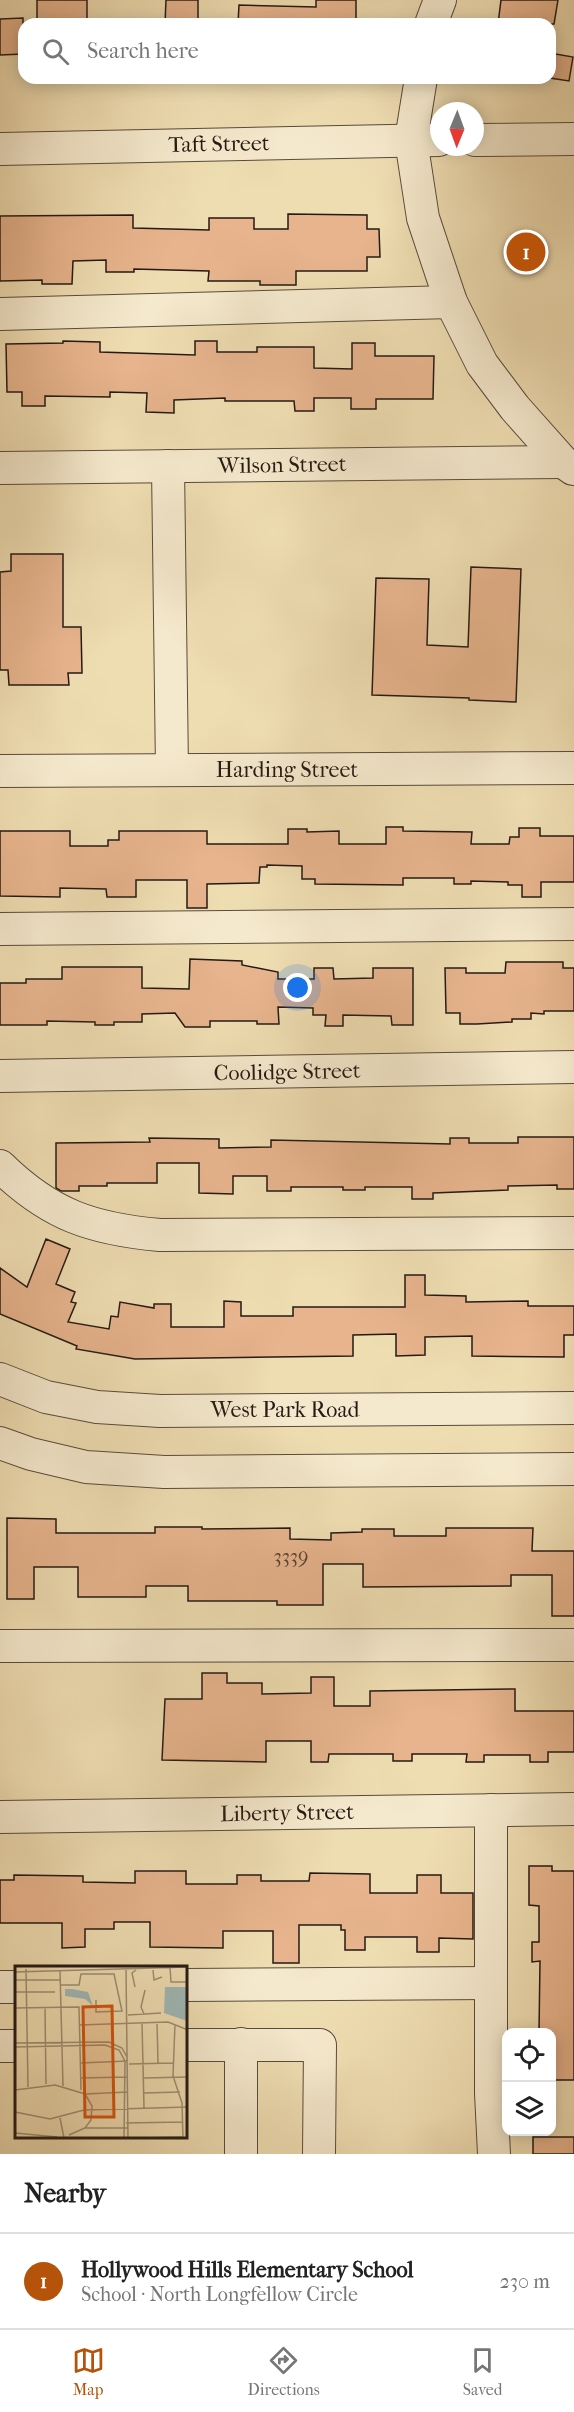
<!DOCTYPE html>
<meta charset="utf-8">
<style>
body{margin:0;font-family:"IM FELL French Canon",serif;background:#f6f6f6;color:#222}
.controls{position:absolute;right:18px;bottom:18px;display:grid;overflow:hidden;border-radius:12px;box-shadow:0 3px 15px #0003}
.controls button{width:54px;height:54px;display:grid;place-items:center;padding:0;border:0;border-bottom:2px solid #e0e0e0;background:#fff;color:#222;font:30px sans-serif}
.compass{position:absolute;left:430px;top:102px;width:54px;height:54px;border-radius:50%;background:#fff;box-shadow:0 3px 15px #0003;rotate:181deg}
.you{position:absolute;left:298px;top:988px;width:21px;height:21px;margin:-15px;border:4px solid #fff;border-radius:50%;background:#1a73e8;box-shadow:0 0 0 9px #1a73e833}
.badge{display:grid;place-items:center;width:39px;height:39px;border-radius:50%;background:#b45309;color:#fff;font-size:20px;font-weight:700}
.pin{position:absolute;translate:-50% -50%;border:3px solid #fff;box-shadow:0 2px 6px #0006}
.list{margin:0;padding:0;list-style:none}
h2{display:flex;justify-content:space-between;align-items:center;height:78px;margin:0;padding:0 24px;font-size:26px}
h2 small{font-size:20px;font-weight:400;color:#767676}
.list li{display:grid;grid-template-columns:39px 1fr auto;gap:18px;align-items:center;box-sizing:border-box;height:96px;padding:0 24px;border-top:2px solid #e0e0e0}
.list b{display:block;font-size:22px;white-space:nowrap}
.list p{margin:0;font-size:20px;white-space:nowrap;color:#767676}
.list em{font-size:20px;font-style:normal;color:#767676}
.icon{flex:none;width:33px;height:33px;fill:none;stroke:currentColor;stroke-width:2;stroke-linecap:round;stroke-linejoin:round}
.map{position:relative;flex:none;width:574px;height:2154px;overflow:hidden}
.search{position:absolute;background:#fff;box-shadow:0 3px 15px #0003;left:18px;right:18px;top:18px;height:66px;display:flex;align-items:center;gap:15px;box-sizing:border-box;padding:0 21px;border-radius:18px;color:#767676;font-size:22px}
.sheet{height:174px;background:#fff}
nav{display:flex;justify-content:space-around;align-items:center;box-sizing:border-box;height:84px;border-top:2px solid #e0e0e0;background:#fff;font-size:16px;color:#767676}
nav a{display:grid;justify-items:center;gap:3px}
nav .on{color:#b45309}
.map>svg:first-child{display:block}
</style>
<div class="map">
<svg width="574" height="2154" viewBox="0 0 574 2154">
<rect width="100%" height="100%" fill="#efddb2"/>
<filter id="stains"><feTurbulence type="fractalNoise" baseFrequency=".00333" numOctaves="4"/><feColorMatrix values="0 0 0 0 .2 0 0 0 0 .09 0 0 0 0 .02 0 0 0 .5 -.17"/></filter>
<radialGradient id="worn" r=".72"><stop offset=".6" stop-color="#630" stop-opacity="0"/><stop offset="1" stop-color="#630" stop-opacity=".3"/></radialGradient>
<g fill="#e7b48d" stroke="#251a15" stroke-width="1.5">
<rect x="37" y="0" width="50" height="24"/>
<polygon points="166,0 198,0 198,24 165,24"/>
<polygon points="316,0 356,0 356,24 238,24 239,5 316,7"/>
<polygon points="501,0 558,0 554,24 498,24"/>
<polygon points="23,18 23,54 0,55 0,19"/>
<polygon points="550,53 573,57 569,81 550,78"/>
<polygon points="288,214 367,215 367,229 379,229 380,257 367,257 367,271 296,271 296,285 260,285 260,281 208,281 209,271 134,269 134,272 106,272 106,260 73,261 72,284 42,284 42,280 0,281 0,216 133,215 133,228 209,230 209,218 254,218 254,229 288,229"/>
<polygon points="63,341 100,342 100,352 195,355 195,341 217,341 217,352 257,352 257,347 314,347 314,368 352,369 352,343 375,343 375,356 434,356 433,399 376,399 376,409 351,409 351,398 314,398 314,411 295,411 294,401 225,401 225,398 174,400 174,413 146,412 147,393 110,392 110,397 45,396 45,406 22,406 22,392 7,392 6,344 63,343"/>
<polygon points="11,554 63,554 63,627 81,627 82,673 68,673 69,685 9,685 8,670 0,670 0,572 11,571"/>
<polygon points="471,567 521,569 516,702 469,700 469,698 372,695 376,578 429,579 427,645 468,647"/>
<polygon points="386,827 403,827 403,831 472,832 471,844 509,844 510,837 519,837 519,828 540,828 540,836 574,836 574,882 541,882 541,897 522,897 522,885 508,885 508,882 471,881 471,884 454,884 454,878 403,878 403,885 315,884 315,879 302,879 302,866 267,865 267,867 260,867 259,883 207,884 207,908 187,908 187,880 136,880 136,897 107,897 106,889 60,888 60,897 0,896 0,831 70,831 70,846 108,846 108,840 119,840 119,831 207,831 207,844 288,844 288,829 307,829 307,832 339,831 339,844 386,844"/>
<polygon points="190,959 242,961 242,965 278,972 278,979 314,979 314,968 333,968 334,979 373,978 373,968 413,968 413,1025 392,1025 391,1016 343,1015 343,1026 325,1026 326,1015 313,1015 313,1008 278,1007 279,1024 257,1024 257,1021 210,1021 210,1027 185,1027 175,1013 142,1014 142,1022 114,1022 114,1025 95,1025 95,1022 47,1021 47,1025 0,1025 0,983 26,983 26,979 62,979 62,967 142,967 142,988 189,989"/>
<polygon points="506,962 563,962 563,968 574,968 574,1011 544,1011 544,1014 531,1013 531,1019 512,1019 512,1022 477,1024 460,1024 460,1013 446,1013 445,968 466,968 466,973 505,973"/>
<polygon points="518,1137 574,1137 574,1189 557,1189 557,1185 508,1186 508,1190 433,1193 433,1199 412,1199 412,1187 365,1187 365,1190 343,1190 343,1187 291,1187 291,1191 267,1191 267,1176 233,1176 233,1194 199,1193 199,1163 157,1163 157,1183 107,1183 107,1186 79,1186 79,1191 61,1191 56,1188 56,1143 150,1142 149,1138 219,1139 219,1148 271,1147 271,1140 450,1144 450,1138 469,1138 469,1143 518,1143"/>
<polygon points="46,1239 70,1249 56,1284 75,1292 71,1302 76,1303 68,1322 109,1329 111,1316 118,1317 120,1302 154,1308 154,1304 171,1304 171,1327 224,1327 224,1301 241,1302 241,1316 293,1316 293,1307 405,1307 405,1275 425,1275 425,1295 466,1296 466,1302 528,1301 528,1306 574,1306 574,1335 564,1335 564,1357 472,1356 472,1336 425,1337 425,1355 396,1356 396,1334 353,1335 353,1356 135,1359 76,1349 77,1346 0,1314 0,1268 27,1287"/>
<polygon points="7,1518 56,1519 56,1533 155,1533 155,1527 202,1527 202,1529 290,1528 290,1539 331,1540 331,1533 362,1532 362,1529 394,1529 394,1536 446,1536 446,1528 533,1528 532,1551 574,1551 574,1616 552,1616 552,1575 511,1575 511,1586 363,1587 363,1564 323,1564 323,1605 277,1605 277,1601 188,1601 188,1586 146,1586 146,1597 78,1597 78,1567 34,1567 34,1599 7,1599"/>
<polygon points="202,1673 227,1673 227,1683 262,1683 262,1694 311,1693 311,1677 334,1677 334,1706 370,1706 370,1691 515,1689 515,1711 574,1711 574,1752 548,1752 548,1762 530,1762 530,1755 484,1755 484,1762 466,1762 467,1754 412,1754 412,1761 393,1761 393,1754 329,1754 328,1762 311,1762 311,1741 266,1741 266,1762 162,1760 165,1699 202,1699"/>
<polygon points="529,1866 552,1866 552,1871 574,1871 574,2080 552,2080 552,2032 539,2032 540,1961 532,1962 532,1942 539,1942 539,1906 529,1905"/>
<polygon points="135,1871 186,1871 186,1884 237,1884 237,1875 261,1875 261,1881 309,1881 310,1873 370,1874 370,1893 417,1893 417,1875 441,1875 441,1893 473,1893 473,1939 439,1938 439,1952 417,1952 417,1937 365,1937 365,1950 345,1950 345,1930 341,1930 341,1925 299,1925 299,1963 273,1963 273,1931 223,1931 223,1948 150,1947 150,1922 114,1922 114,1929 85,1929 85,1947 62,1948 62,1923 0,1923 0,1880 14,1880 14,1875 83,1876 83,1882 135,1883"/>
<rect x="533" y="2137" width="41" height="17"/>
</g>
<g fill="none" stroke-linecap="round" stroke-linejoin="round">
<defs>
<g id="minor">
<polyline points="431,24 440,0"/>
<polyline points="421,78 411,140 423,218 451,302 482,364 515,408 563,462 573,469"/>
<polyline points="475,140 574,139"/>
<polyline points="0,149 439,140"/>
<polyline points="0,314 451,302"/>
<polyline points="168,466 172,770"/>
<polyline points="0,468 563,462"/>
<polyline points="0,771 574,768"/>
<polyline points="0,929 574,924"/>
<polyline points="0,1076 574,1067"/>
<path d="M0 1166C50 1215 92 1229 160 1235L574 1233"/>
<polyline points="0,1379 46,1397 97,1407 160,1411 574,1408"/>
<polyline points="0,1443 31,1454 86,1467 164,1472 574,1469"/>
<polyline points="0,1646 574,1645"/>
<polyline points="491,1810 491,2093 494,2154"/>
<polyline points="0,1817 574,1809"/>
<polyline points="186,1985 491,1983"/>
<polyline points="0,1987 16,1987"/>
<polyline points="186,2045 320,2045 319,2154"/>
<polyline points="0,2046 16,2046"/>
<polyline points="241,2154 241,2044"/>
</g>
</defs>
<use href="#minor" stroke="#584b3c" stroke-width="34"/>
<use href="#minor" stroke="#f5e9cd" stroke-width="32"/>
</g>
<g text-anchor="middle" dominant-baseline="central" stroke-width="4.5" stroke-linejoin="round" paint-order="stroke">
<g font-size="20" fill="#564033">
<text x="291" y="1556">3339</text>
</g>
<g font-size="22" fill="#251a15" stroke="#f5e9cd">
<text transform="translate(219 144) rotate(-1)">Taft Street</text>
<text transform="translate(282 465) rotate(-1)">Wilson Street</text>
<text x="287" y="770">Harding Street</text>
<text transform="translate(287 1072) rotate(-1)">Coolidge Street</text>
<text x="285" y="1410">West Park Road</text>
<text transform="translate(287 1813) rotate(-1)">Liberty Street</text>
</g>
</g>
<g transform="translate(15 1966)">
<rect width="172" height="172" fill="#efddb2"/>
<path d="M150 21H172V55L149 47ZM57 23 73 26 78 40 70 33 50 30V23Z" fill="#9fb9b7"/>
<path fill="none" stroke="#9e8f73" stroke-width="1.5" d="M155 1 156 16H173M111 2 113 172M11 3 13 121M138 4 139 14 147 11M45 5 48 120M0 6 173 1M0 14H45M46 19H64L66 8H99L107 45 81 46V34M120 21 117 7 121 4M0 26H40M0 42 64 41 66 124M30 42 31 118M129 48 126 41 130 24M113 49 146 47M127 56 129 142M142 56 143 97M160 58 158 110 167 137 168 172M64 59 153 56 173 64M0 77 94 76 107 82 112 91M0 81 90 79 104 84 110 95 109 172M65 97 113 95M114 98 158 97M65 112 113 111M129 112 173 111M0 124 40 119 70 128 77 140 76 154 70 162 54 169M129 127 165 126M70 128 113 126M0 146 35 153 69 144 173 141M45 152 49 172M111 157 168 156M70 162H113M0 167 42 171M125 172 168 171"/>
<path fill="#d4530d" fill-opacity="0.15" stroke="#d4530d" stroke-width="3" d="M97 40 99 151H70L68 41Z"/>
<rect width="172" height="172" fill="none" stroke="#251a15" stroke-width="3"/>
</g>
<rect width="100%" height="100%" filter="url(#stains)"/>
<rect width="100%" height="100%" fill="url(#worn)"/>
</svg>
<div class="controls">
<button><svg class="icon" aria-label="locate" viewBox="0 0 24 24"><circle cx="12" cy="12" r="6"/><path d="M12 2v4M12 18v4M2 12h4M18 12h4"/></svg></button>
<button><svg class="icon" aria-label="layers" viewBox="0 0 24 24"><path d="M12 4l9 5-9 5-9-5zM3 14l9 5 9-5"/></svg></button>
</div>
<svg class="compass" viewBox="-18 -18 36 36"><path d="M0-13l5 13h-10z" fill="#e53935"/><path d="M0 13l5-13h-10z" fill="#767676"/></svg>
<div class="you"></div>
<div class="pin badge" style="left:526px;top:252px">1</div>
<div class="search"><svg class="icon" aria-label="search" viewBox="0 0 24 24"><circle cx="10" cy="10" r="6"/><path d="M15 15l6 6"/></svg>Search here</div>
</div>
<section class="sheet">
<h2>Nearby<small></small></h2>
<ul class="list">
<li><span class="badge">1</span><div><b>Hollywood Hills Elementary School</b><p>School · North Longfellow Circle</p></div><em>230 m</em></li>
</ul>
</section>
<nav>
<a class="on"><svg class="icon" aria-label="map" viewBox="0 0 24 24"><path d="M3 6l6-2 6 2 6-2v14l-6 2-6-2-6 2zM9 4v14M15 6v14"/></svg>Map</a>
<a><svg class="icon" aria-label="directions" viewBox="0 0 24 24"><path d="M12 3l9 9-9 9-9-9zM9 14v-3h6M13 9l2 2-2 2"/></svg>Directions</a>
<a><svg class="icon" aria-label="saved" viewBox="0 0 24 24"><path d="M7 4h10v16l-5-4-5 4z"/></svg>Saved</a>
</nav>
